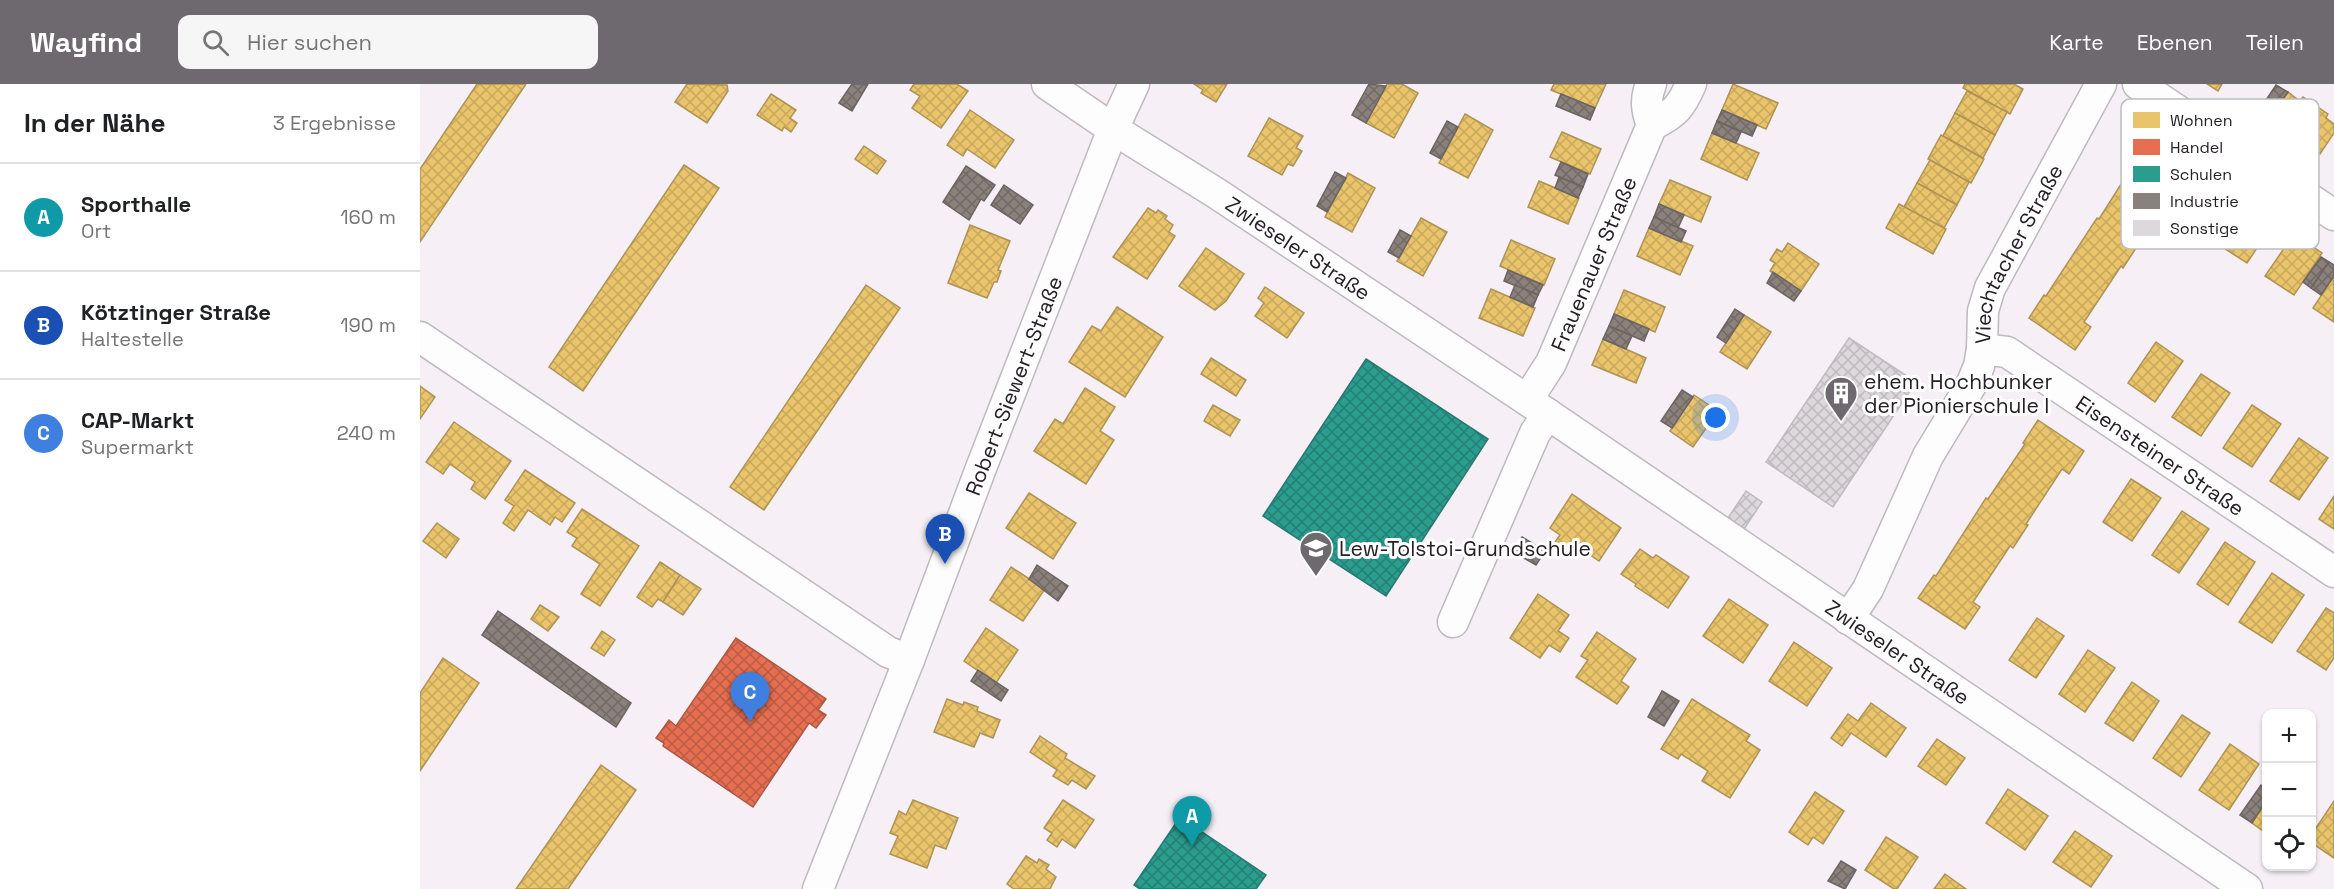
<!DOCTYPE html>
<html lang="de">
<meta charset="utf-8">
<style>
body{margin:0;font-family:"Space Grotesk",sans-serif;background:#f6f6f6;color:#202124}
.controls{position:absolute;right:18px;bottom:18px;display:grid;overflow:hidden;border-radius:12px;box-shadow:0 2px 4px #0004}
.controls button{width:54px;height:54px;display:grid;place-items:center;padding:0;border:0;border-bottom:2px solid #e0e0e0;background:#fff;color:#202124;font:30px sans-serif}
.you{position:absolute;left:1296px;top:334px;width:21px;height:21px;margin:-15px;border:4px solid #fff;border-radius:50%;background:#1a73e8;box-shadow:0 0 0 9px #1a73e833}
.badge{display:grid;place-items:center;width:39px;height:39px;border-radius:50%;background:#6e696e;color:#fff;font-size:20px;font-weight:700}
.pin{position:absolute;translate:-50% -50px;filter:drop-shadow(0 2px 3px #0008)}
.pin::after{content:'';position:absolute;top:32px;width:21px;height:18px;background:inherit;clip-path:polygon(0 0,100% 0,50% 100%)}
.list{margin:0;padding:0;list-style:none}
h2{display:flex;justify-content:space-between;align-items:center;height:78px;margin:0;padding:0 24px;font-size:26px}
h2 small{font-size:20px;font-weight:400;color:#757577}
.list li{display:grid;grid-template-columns:39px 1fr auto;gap:18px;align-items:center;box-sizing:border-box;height:108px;padding:0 24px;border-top:2px solid #e0e0e0}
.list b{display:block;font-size:22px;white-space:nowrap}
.list p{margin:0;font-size:20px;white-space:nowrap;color:#757577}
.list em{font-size:20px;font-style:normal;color:#757577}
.icon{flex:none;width:33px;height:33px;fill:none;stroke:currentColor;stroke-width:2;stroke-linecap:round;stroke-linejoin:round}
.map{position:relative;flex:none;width:1914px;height:805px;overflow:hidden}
header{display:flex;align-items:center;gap:36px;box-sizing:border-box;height:84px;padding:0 30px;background:#6e696e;color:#fff}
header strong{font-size:28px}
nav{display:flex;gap:33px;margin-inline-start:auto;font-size:21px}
.search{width:420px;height:54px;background:#f6f6f6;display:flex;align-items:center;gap:15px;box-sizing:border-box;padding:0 21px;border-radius:12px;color:#757577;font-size:22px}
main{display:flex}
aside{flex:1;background:#fff}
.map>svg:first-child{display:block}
</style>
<header>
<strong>Wayfind</strong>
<div class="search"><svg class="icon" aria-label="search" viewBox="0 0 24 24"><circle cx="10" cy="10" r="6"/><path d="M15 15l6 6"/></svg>Hier suchen</div>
<nav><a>Karte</a><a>Ebenen</a><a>Teilen</a></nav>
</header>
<main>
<aside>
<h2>In der Nähe<small>3 Ergebnisse</small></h2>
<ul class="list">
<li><span class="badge" style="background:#0f9aa8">A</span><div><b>Sporthalle</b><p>Ort</p></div><em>160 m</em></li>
<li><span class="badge" style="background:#1a4fb4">B</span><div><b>Kötztinger Straße</b><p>Haltestelle</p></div><em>190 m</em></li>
<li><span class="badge" style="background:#3f7fe0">C</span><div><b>CAP-Markt</b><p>Supermarkt</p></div><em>240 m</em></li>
</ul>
</aside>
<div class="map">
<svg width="1914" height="805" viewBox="0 0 1914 805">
<defs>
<pattern id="homes-cross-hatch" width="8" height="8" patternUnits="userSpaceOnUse" patternTransform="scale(1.5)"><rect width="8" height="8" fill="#e9c46a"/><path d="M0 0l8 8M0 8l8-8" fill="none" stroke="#c8a85c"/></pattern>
<pattern id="shops-cross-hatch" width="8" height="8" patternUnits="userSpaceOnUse" patternTransform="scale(1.5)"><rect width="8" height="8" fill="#e76f51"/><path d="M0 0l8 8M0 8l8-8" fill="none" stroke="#bb5b43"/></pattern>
<pattern id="schools-cross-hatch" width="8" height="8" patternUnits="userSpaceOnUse" patternTransform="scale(1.5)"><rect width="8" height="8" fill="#2a9d8f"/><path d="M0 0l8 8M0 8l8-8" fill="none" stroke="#248075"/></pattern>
<pattern id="industry-cross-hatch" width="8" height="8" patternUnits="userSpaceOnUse" patternTransform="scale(1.5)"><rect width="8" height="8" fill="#8a817c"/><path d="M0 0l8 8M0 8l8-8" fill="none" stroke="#716965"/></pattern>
<pattern id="building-cross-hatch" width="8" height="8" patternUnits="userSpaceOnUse" patternTransform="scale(1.5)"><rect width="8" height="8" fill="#dcd8dc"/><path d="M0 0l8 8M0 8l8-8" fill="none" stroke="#bdb9bd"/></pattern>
</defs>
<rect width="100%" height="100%" fill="#f6f0f6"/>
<g fill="url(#homes-cross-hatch)" stroke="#ae9355" stroke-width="1.5">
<polygon points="57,0 106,0 0,158 0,85"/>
<polygon points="267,0 307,1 308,7 287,39 255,18"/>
<polygon points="494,0 537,0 548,7 521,44 492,24 500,12 490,6"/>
<polygon points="774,0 807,0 796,18 781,9 783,6"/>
<polygon points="967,0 982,0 998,9 974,54 946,39"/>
<polygon points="1134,0 1186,0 1175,24 1131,6"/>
<polygon points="1313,0 1358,19 1346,45 1302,26"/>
<polygon points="1545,0 1594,0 1603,5 1590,30 1543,4"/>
<polygon points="1787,0 1802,0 1798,7"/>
<polygon points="1547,7 1587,28 1575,51 1535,29"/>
<polygon points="1868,8 1880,17 1883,13 1908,30 1906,34 1914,40 1914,49 1900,70 1887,61 1885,65 1859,48 1862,44 1849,36"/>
<polygon points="351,10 376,26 370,34 377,39 371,48 364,43 362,47 337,31"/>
<polygon points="550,26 594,56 575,84 547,65 543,72 527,61"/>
<polygon points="1535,29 1575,51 1563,74 1523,52"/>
<polygon points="1045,30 1073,46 1048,94 1019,79"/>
<polygon points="849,34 883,52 876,64 882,67 873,82 868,80 862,91 828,72"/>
<polygon points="1142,48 1181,65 1170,90 1130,73"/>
<polygon points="1292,49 1339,69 1327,96 1281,75"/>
<polygon points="1521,51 1564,75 1551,99 1508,75"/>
<polygon points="1729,56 1775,87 1760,110 1753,105 1716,160 1718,161 1703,184 1701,182 1664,238 1671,243 1655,266 1609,234 1624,211 1626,212 1677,134 1679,135"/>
<polygon points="444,62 466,77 457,90 435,75"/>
<polygon points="1510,76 1549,98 1537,121 1497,99"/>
<polygon points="264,81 299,104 163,307 129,283"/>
<polygon points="928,89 955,104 932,148 905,133"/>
<polygon points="1250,96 1291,113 1281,138 1239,120"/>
<polygon points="1119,97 1159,114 1148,140 1108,123"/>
<polygon points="1497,99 1537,121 1524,144 1484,123"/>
<polygon points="1827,119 1855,137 1827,179 1799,161"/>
<polygon points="1479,120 1526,145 1513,170 1466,144"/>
<polygon points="728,124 736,129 738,126 747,132 745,135 753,141 749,148 755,152 727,195 693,173"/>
<polygon points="1001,134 1027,148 1003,192 977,177"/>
<polygon points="550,141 590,157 578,186 581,187 577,198 574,198 567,214 528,199"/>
<polygon points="1229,144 1273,162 1260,191 1217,172"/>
<polygon points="1874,150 1902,169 1874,211 1845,192"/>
<polygon points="1091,156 1135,175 1124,201 1080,182"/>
<polygon points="1368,159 1399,180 1381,207 1350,187 1355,179 1350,176 1357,165 1362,168"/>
<polygon points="786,164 824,190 806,217 795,226 759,202"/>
<polygon points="1914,192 1914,238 1893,224"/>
<polygon points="446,201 480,224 344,426 310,403"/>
<polygon points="845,203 884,229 867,254 835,232 844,219 838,214"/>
<polygon points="1071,205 1115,224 1103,252 1059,234"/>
<polygon points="1204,206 1245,223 1235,248 1194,230"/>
<polygon points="697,223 743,253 705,313 649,278 672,242 681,247"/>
<polygon points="1324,231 1351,248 1327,285 1300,268"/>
<polygon points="1183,255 1226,274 1216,299 1172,281"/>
<polygon points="1736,258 1763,277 1735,318 1708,299"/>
<polygon points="791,274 826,296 816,312 781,290"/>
<polygon points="1781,290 1810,309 1781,352 1752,333"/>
<polygon points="0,302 15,313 0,335"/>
<polygon points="665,304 695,323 680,347 694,356 666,400 614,367 635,335 643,340"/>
<polygon points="1274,311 1298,327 1273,363 1250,347"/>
<polygon points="793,321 820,336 810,352 784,337"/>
<polygon points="1832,321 1861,340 1832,383 1803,364"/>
<polygon points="1618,336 1664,367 1649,390 1642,385 1606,440 1608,441 1593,464 1590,462 1553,518 1560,523 1545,545 1498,514 1514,491 1516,492 1566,414 1568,415 1605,360 1603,359"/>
<polygon points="34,338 91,377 65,415 51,405 55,398 30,380 23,390 6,378"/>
<polygon points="1879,354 1908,374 1879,416 1850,397"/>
<polygon points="105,386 155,419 142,438 135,433 130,441 108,426 94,447 83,439 94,422 85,416"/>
<polygon points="1711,395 1741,414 1712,457 1683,438"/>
<polygon points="609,409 656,439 633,475 586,444"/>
<polygon points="1152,410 1201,444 1179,477 1154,460 1148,468 1135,458 1140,451 1130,444"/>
<polygon points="1914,412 1914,445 1899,435"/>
<polygon points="162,425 219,462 180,522 161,510 180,480 152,462 157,454 147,448"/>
<polygon points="1762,427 1789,445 1759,489 1732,471"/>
<polygon points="17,439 39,455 26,474 3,457"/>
<polygon points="1805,458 1835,478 1808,521 1777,500"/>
<polygon points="1220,465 1233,474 1236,471 1269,493 1248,524 1215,502 1216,500 1201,490"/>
<polygon points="240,478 260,491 243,518 238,515 232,523 217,513"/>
<polygon points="591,483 625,505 603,537 570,516"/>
<polygon points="1852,489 1884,511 1852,559 1819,538"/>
<polygon points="260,491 281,505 263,531 243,518"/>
<polygon points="1118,510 1149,531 1138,547 1149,554 1140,568 1129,561 1120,574 1090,554"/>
<polygon points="1309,515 1348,541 1323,579 1283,552"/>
<polygon points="120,521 139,533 128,547 111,535"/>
<polygon points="1906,524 1914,529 1914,574 1906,586 1877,567"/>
<polygon points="1617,534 1644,552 1616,594 1589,576"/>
<polygon points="566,544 598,566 576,599 544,577"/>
<polygon points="182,547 195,556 184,572 171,564"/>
<polygon points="1177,548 1216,575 1201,597 1209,603 1197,620 1156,593 1168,576 1161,572"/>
<polygon points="1374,558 1412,584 1387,622 1349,597"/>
<polygon points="1668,566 1695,584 1665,628 1639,610"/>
<polygon points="23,574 59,599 0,687 0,609"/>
<polygon points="1712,598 1739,617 1713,657 1685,639"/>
<polygon points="527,615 543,621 544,618 558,623 557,627 580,636 573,654 560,649 554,663 514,648"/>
<polygon points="1272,615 1330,651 1326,657 1340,666 1310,714 1282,697 1288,687 1261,670 1258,675 1241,665"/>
<polygon points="1451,619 1486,644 1466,673 1431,649 1422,662 1411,654 1428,630 1438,637"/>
<polygon points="1762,631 1790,649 1761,693 1733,674"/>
<polygon points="620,652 647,670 645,674 675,692 666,705 652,696 648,701 633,692 637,686 610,668"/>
<polygon points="1517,655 1545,674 1526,701 1498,682"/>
<polygon points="1810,660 1839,680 1809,726 1779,706"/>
<polygon points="181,681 216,706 148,805 96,805"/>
<polygon points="1588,705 1628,732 1605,766 1566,739"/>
<polygon points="1395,708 1424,727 1403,760 1393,753 1388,761 1369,748"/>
<polygon points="493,716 538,734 526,765 515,761 507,784 470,770 478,752 470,749 479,727 486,731"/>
<polygon points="643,716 674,736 655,764 642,755 637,763 627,756 632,749 624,744"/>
<polygon points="1846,717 1846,749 1832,739"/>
<polygon points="1914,717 1914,774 1892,759 1892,750"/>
<polygon points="1655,747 1692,772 1671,803 1633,778"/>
<polygon points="1466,753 1498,773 1477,805 1474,805 1445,786"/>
<polygon points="606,772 617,779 619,775 629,781 626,785 636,793 630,805 594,805 587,800"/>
<polygon points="1525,790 1546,805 1514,805"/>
</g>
<polygon fill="url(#shops-cross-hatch)" stroke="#ac5744" stroke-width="1.5" points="316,554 406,615 398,626 406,631 396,644 389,639 333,723 243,662 244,659 236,654 249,636 256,642"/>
<g fill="url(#schools-cross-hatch)" stroke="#28786f" stroke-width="1.5">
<polygon points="946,275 1068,355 966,512 843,432"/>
<polygon points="760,733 846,791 836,805 720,805 714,801"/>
</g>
<g fill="url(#industry-cross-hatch)" stroke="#6b6462" stroke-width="1.5">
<polygon points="432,0 448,0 432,27 419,19"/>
<polygon points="949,0 966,2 946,39 932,31"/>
<polygon points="1856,1 1868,8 1849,36 1838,28"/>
<polygon points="1141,10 1175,24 1170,36 1136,22"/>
<polygon points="1302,26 1337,41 1332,52 1297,37"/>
<polygon points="1027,37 1038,43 1021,75 1010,69"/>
<polygon points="1297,37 1321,48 1316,59 1292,49"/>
<polygon points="1141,78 1168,90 1163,103 1135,91"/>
<polygon points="546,82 575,101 564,117 561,115 549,136 523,118"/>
<polygon points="915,88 926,94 907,128 897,122"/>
<polygon points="1139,93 1163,103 1158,114 1135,104"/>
<polygon points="584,101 613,121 600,140 571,121"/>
<polygon points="1239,120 1264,131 1258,144 1234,133"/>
<polygon points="1234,133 1266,147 1261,158 1229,144"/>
<polygon points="980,146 991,152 979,174 968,168"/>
<polygon points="1901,173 1909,178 1891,204 1883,198"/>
<polygon points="1909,178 1914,181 1914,192 1901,211 1891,204"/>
<polygon points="1088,186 1123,201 1118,211 1084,197"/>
<polygon points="1353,188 1381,207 1374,217 1347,199"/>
<polygon points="1095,201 1118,211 1113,223 1090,213"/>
<polygon points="1315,225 1324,231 1306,259 1297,253"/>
<polygon points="1194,230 1229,245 1224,257 1189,242"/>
<polygon points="1189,242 1212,252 1206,265 1183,255"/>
<polygon points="1262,306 1273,313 1252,344 1241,337"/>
<polygon points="1102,453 1125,467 1116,481 1093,468"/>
<polygon points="617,481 648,502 638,517 609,495"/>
<polygon points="78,527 211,619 196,643 62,551"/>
<polygon points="558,586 588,606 581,617 551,597"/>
<polygon points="1242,607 1259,617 1244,642 1228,633"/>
<polygon points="1841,701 1846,705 1846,717 1832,739 1820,731"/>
<polygon points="1421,777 1436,786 1425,805 1408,797"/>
</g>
<g fill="url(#building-cross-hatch)" stroke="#c0bbc0" stroke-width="1.5">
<polygon points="1429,254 1496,298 1413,423 1346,378"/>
<polygon points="1326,407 1342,418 1324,445 1308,434"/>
</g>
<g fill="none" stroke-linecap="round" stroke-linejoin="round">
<defs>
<g id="minor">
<path id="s1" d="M627 0 693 45 796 109 1107 316 1827 805"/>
<polyline points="1718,0 1914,131"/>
<path d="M1232 41C1255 30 1261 23 1271 0"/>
<polyline points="0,253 468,568 489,576"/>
<path id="s2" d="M1562 265 1587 268 1914 488"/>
<path id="s3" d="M1107 316 1131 279 1232 41C1226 26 1225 15 1231 0"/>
<path id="s4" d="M1428 535 1448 505 1508 372 1551 301 1559 282 1562 265 1563 227 1570 204 1681 0"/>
<polyline points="1033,538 1115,349 1128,330"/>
<path id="s5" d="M398 805 489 576 561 384 693 45 714 0"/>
</g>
</defs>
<use href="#minor" stroke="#beb9be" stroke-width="33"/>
<use href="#minor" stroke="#fefdfe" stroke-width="30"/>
</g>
<defs>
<symbol id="building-pin" viewBox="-11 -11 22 30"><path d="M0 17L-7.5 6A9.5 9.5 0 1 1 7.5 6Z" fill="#6e696e" stroke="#fff"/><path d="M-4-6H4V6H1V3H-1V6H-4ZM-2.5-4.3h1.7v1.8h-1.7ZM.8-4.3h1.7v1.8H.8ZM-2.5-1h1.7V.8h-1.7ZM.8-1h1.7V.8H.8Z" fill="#fff"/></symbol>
<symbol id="school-pin" viewBox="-11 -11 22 30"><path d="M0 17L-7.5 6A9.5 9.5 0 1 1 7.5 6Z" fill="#6e696e" stroke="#fff"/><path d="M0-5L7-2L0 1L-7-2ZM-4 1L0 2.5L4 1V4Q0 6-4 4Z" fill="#fff"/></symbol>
</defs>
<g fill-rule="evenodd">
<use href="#building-pin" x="1402" y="290" width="38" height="52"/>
<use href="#school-pin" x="877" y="445" width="38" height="52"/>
</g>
<g text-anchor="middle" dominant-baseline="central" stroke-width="6" stroke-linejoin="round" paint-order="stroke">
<g font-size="21" fill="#242024" stroke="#fff">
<text stroke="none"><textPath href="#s1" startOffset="300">Zwieseler Straße</textPath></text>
<text stroke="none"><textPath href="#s4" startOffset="406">Viechtacher Straße</textPath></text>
<text stroke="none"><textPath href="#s3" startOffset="152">Frauenauer Straße</textPath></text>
<text stroke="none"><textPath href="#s5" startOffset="540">Robert-Siewert-Straße</textPath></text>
<text stroke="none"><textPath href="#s2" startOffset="210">Eisensteiner Straße</textPath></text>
<text stroke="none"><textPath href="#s1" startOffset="1023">Zwieseler Straße</textPath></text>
</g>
<g font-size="21" fill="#242024" stroke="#fff" text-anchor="start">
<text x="1444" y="297">ehem. Hochbunker<tspan x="1444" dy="24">der Pionierschule I</tspan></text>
<text x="919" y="464">Lew-Tolstoi-Grundschule</text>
</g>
</g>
<rect x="1701" y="15" width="198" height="150" rx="9" fill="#fff" stroke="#bdbcbd" stroke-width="1.5"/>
<rect x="1713" y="28" width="27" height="16" fill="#e9c46a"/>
<rect x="1713" y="55" width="27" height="16" fill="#e76f51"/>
<rect x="1713" y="82" width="27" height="16" fill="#2a9d8f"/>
<rect x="1713" y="109" width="27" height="16" fill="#8a817c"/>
<rect x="1713" y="136" width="27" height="16" fill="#dcd8dc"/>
<g font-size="16" fill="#242024">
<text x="1750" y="42">Wohnen</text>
<text x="1750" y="69">Handel</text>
<text x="1750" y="96">Schulen</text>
<text x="1750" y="123">Industrie</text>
<text x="1750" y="150">Sonstige</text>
</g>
</svg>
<div class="controls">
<button>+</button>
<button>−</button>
<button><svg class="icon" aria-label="locate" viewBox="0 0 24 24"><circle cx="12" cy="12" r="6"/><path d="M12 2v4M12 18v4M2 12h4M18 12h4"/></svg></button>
</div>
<div class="you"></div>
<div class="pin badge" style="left:772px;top:762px;background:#0f9aa8">A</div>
<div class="pin badge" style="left:525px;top:480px;background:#1a4fb4">B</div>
<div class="pin badge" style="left:330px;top:638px;background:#3f7fe0">C</div>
</div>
</main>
